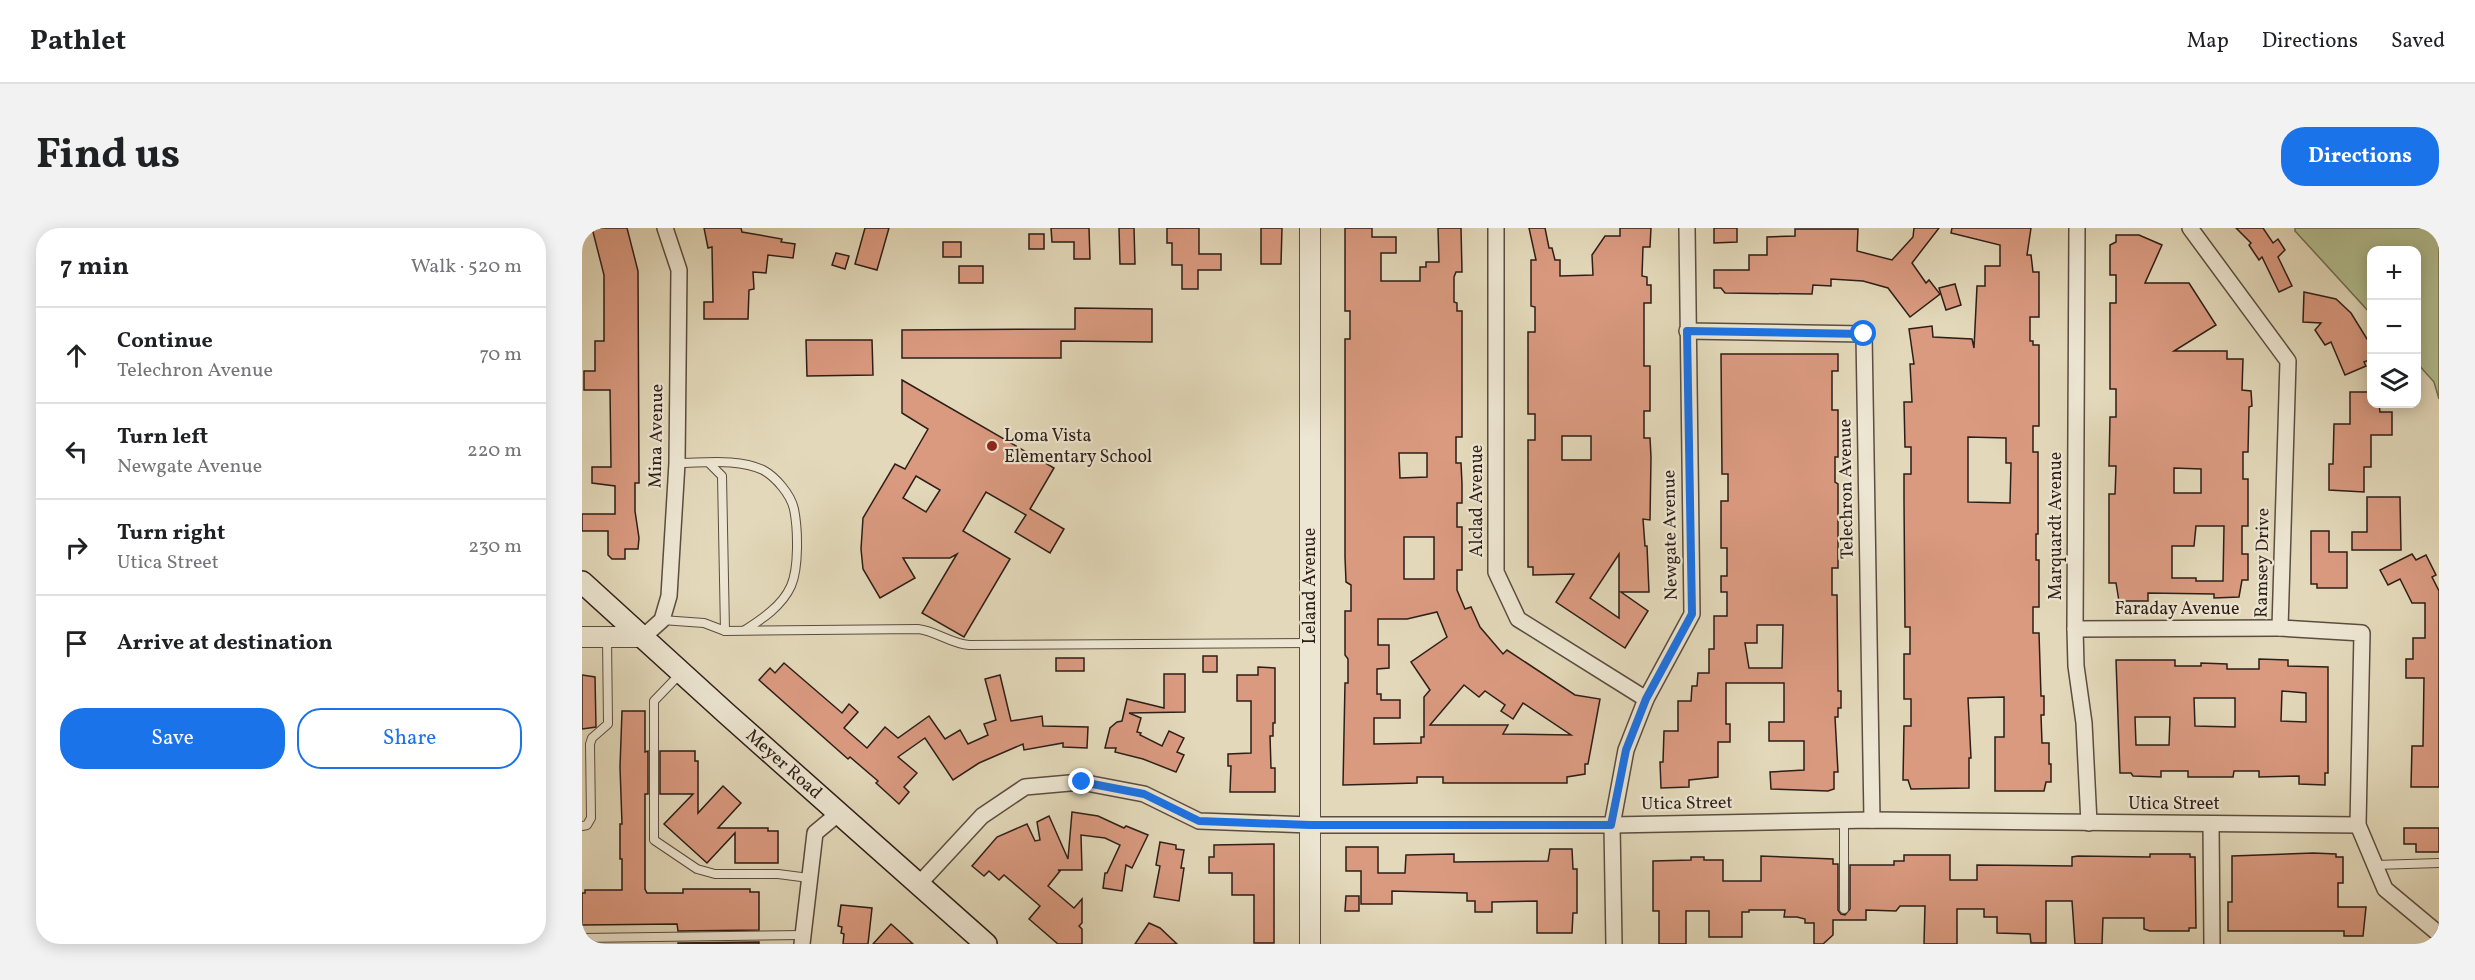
<!DOCTYPE html>
<meta charset="utf-8">
<style>
body{margin:0;font-family:Vollkorn,serif;background:#f2f2f2;color:#202124}
.controls{position:absolute;right:18px;top:18px;display:grid;overflow:hidden;border-radius:12px;box-shadow:0 3px 15px #0003}
.controls button{width:54px;height:54px;display:grid;place-items:center;padding:0;border:0;border-bottom:2px solid #e0e0e0;background:#fff;color:#202124;font:30px sans-serif}
.stop{position:absolute;width:18px;height:18px;margin:-14px;border:4px solid #1a73e8;border-radius:50%;background:#fff}
.stop.end{background:#1a73e8;border-color:#fff;box-shadow:0 2px 6px #0008}
.list{margin:0;padding:0;list-style:none}
h2{display:flex;justify-content:space-between;align-items:center;height:78px;margin:0;padding:0 24px;font-size:26px}
h2 small{font-size:20px;font-weight:400;color:#757577}
.list li{display:grid;grid-template-columns:39px 1fr auto;gap:18px;align-items:center;box-sizing:border-box;height:96px;padding:0 24px;border-top:2px solid #e0e0e0}
.list b{display:block;font-size:22px;white-space:nowrap}
.list p{margin:0;font-size:20px;white-space:nowrap;color:#757577}
.list em{font-size:20px;font-style:normal;color:#757577}
.actions{display:flex;gap:12px;padding:18px 24px}
.actions a{flex:1;padding:14px 0;border:2px solid #1a73e8;border-radius:24px;text-align:center;font-size:21px;color:#1a73e8}
.actions .main{background:#1a73e8;color:#fff}
.icon{flex:none;width:33px;height:33px;fill:none;stroke:currentColor;stroke-width:2;stroke-linecap:round;stroke-linejoin:round}
.map{position:relative;flex:none;width:1857px;height:716px;overflow:hidden;border-radius:24px}
header{display:flex;align-items:center;gap:36px;box-sizing:border-box;height:84px;padding:0 30px;background:#fff;border-bottom:2px solid #e0e0e0}
header strong{font-size:28px}
nav{display:flex;gap:33px;margin-inline-start:auto;font-size:21px}
.intro{display:flex;align-items:center;justify-content:space-between;box-sizing:border-box;height:144px;padding:0 36px}
h1{margin:0;font-size:42px}
.button{padding:15px 27px;border-radius:24px;background:#1a73e8;color:#fff;font-size:21px;font-weight:700}
main{display:flex;gap:36px;padding:0 36px}
aside{flex:1;background:#fff;border-radius:24px;box-shadow:0 3px 15px #0003}
.map>svg:first-child{display:block}
</style>
<header>
<strong>Pathlet</strong>
<nav><a>Map</a><a>Directions</a><a>Saved</a></nav>
</header>
<div class="intro"><h1>Find us</h1><a class="button">Directions</a></div>
<main>
<aside>
<h2>7 min<small>Walk · 520 m</small></h2>
<ul class="list">
<li><svg class="icon" aria-label="ahead" viewBox="0 0 24 24"><path d="M12 20V5M6 11l6-6 6 6"/></svg><div><b>Continue</b><p>Telechron Avenue</p></div><em>70 m</em></li>
<li><svg class="icon" aria-label="left" viewBox="0 0 24 24"><path d="M17 20v-9H6M10 6l-5 5 5 5"/></svg><div><b>Turn left</b><p>Newgate Avenue</p></div><em>220 m</em></li>
<li><svg class="icon" aria-label="right" viewBox="0 0 24 24"><path d="M7 20v-9h11M14 6l5 5-5 5"/></svg><div><b>Turn right</b><p>Utica Street</p></div><em>230 m</em></li>
<li><svg class="icon" aria-label="arrive" viewBox="0 0 24 24"><path d="M6 21V4h12l-3 4 3 4H6"/></svg><div><b>Arrive at destination</b></div></li>
</ul>
<div class="actions"><a class="main">Save</a><a>Share</a></div>
</aside>
<div class="map">
<svg width="1857" height="716" viewBox="0 0 1857 716">
<rect width="100%" height="100%" fill="#e3d9ba"/>
<filter id="stains"><feTurbulence type="fractalNoise" baseFrequency=".00333" numOctaves="4"/><feColorMatrix values="0 0 0 0 .2 0 0 0 0 .09 0 0 0 0 .02 0 0 0 .5 -.17"/></filter>
<radialGradient id="worn" r=".72"><stop offset=".6" stop-color="#630" stop-opacity="0"/><stop offset="1" stop-color="#630" stop-opacity=".3"/></radialGradient>
<polygon fill="#b3bf91" stroke="#706e54" stroke-width="1.5" points="1713,0 1857,0 1857,171 1852,154 1835,135 1834,22 1790,22 1789,86 1713,3"/>
<g fill="#da9a80" stroke="#2e1e18" stroke-width="1.5" fill-rule="evenodd">
<polygon points="10,0 45,0 56,43 57,255 53,255 53,283 57,310 56,321 43,321 43,331 30,331 26,327 26,303 0,303 0,286 33,286 33,258 10,255 10,239 29,239 28,162 2,162 2,143 13,143 13,113 22,113 22,47"/>
<polygon points="122,0 159,0 160,4 200,11 199,14 213,16 211,30 186,27 184,45 171,44 172,61 167,62 166,91 122,91 122,74 131,74 130,19 126,20"/>
<polygon points="283,0 307,0 295,42 273,36"/>
<polygon points="469,0 507,0 508,31 492,31 492,14 470,14"/>
<polygon points="537,0 552,0 553,36 538,36"/>
<polygon points="585,0 617,0 617,26 639,26 639,42 616,42 616,61 600,61 600,37 590,37 590,15 585,15"/>
<polygon points="679,0 700,0 699,36 679,36"/>
<path d="M763 0H790V9H814V25H799V53H838V39H844V34H857L856 0H879L880 44H874L872 49V74L875 75V83H880V209H874V235H879L880 256V275H875V299H880V342H875V362L883 381 889 379 898 399 921 426 925 422 993 467 1018 471 1006 536H1003V546L985 549V555H861V549H835V555L761 557 763 455H766V431L763 427V383H769V357L764 354 763 329V111H768V83H763ZM817 225H845V249L818 250ZM822 309H852V351H822ZM855 384 865 409 829 434 848 462 842 469V509H839V515L792 516V490H818V472H799V466H795V441L807 440V417H796V391H825ZM882 457 897 469 903 463 923 477 919 483 931 491 941 475 989 507 921 506 926 497H848Z"/>
<path d="M947 0H963L967 20H970L973 32H978V48L1011 47 1010 27 1023 8H1038V0H1069L1068 19H1061L1060 48 1065 49V57H1069V75H1062V138H1068V183H1062V210H1068L1069 229 1068 292 1061 291 1063 318H1065L1067 364H1039L1066 383 1043 420 974 374 992 346 951 347V339H946V212H953V186H946V104H953V79L949 78V32H954ZM980 208H1009V232H980ZM1037 326V390L1008 370Z"/>
<polygon points="1132,0 1155,0 1155,14 1132,15"/>
<polygon points="1332,0 1357,0 1330,35 1344,55 1347,52 1358,66 1328,89 1306,60 1281,53 1249,51 1249,58 1231,57 1230,66 1143,65 1139,60 1132,60 1132,42 1167,42 1167,27 1185,27 1185,9 1213,8 1213,1 1276,1 1275,23 1310,32 1331,9"/>
<path d="M1370 0H1449L1445 27H1449L1451 44H1457V89H1448V113H1451V117H1457V198H1451V224H1456V306H1454V332H1457V379H1451V405H1457L1459 468H1462V487H1459L1460 515H1467V536H1469V554H1464L1462 563H1413V509H1422V469L1386 470 1389 530H1387V560L1329 561 1326 552H1321L1322 498H1329V471H1322V426H1328V399H1323L1322 272V246H1329V219H1323L1322 174H1330L1328 136H1332L1327 101 1350 98 1351 109 1390 111 1392 120 1395 58H1403V38H1418V17L1369 5ZM1386 209 1424 210V235H1429L1428 275 1386 274Z"/>
<polygon points="1654,0 1681,0 1691,15 1696,11 1703,22 1696,29 1710,58 1697,64 1680,29 1677,32 1667,17 1669,15"/>
<rect x="447" y="6" width="15" height="15"/>
<path d="M1534 7H1557L1580 17 1563 55H1607L1634 97 1592 123H1645V131H1661L1660 162 1669 163 1670 178 1667 179 1666 224H1661V251H1666V298H1660V326H1666V352H1660L1657 369 1632 370V366L1566 365V373H1537L1534 355H1527V266H1533L1534 238H1527L1528 189H1534V161H1528V75H1534V47H1528V17L1534 14ZM1592 240 1619 241V265H1592ZM1614 298H1642L1641 353H1614V350H1590V318H1612Z"/>
<rect x="361" y="14" width="18" height="15"/>
<polygon points="254,25 267,28 263,41 250,37"/>
<rect x="377" y="38" width="24" height="17"/>
<polygon points="1373,56 1379,77 1364,82 1357,60"/>
<polygon points="1722,64 1754,71 1769,85 1785,111 1790,109 1790,131 1782,134 1784,138 1763,147 1749,114 1743,117 1733,102 1739,95 1721,94"/>
<polygon points="493,80 570,81 570,114 479,113 479,130 320,130 320,102 493,101"/>
<polygon points="224,112 290,112 291,147 225,148"/>
<path d="M1139 126H1256V143H1250V182H1256V229H1253V254L1256 256V340H1250V367H1255L1256 463H1259V480H1256V489H1253L1256 544H1252V561L1246 563 1189 561 1188 544 1222 542V513H1187V494H1202V455H1144V496H1148V514H1136V549L1107 552V559L1079 560 1078 534H1081L1082 503H1096V473H1109L1110 458H1115L1116 445H1127V421H1132V388H1145V364H1139V348H1145V320H1139V273H1146V246H1140ZM1175 397H1201L1200 440H1167L1163 415H1175Z"/>
<path d="M320 152 472 240 448 281 482 301 468 325 433 304 444 287 404 264 381 303 428 331 382 409 340 385 375 326 368 330H321L333 350 298 370 281 341 279 321 281 290 313 236 323 241 346 201 320 185ZM334 248 358 262 344 284 321 270Z"/>
<polygon points="1768,164 1790,164 1790,176 1797,176 1798,184 1810,184 1810,207 1789,207 1789,239 1782,239 1782,264 1747,262 1747,236 1751,236 1752,196 1768,196"/>
<polygon points="1785,269 1818,269 1819,322 1770,322 1770,304 1785,304"/>
<polygon points="1729,303 1747,303 1747,324 1765,324 1765,360 1735,360 1735,356 1729,356"/>
<polygon points="1830,326 1834,332 1844,327 1854,347 1850,349 1857,363 1857,559 1829,559 1830,518 1841,518 1842,450 1824,450 1824,431 1831,431 1831,410 1843,410 1843,375 1830,375 1818,351 1806,357 1798,342"/>
<rect x="621" y="428" width="14" height="16"/>
<rect x="474" y="430" width="28" height="13"/>
<path d="M1677 431 1706 432V438L1746 439V545H1743V557L1717 556V548L1677 549V543H1652L1651 549H1606V543H1579V549L1551 548 1549 545H1538L1534 432H1593V438H1619V435L1645 436V441H1677ZM1700 463 1724 465V494L1699 493ZM1612 470H1653V499L1613 498ZM1553 489H1588L1587 517H1554Z"/>
<polygon points="202,435 260,485 267,476 276,484 262,500 285,520 303,499 316,510 347,488 363,511 378,502 386,516 406,507 402,496 414,492 403,451 418,447 429,493 460,488 461,498 506,499 505,520 481,519 481,515 442,522 441,516 397,535 371,552 343,510 316,529 335,545 322,559 327,564 317,576 294,555 296,553 268,529 266,531 177,452 188,440 193,445"/>
<polygon points="676,439 693,440 693,495 691,495 691,508 688,508 689,540 693,540 693,564 648,564 649,538 646,538 646,526 669,525 669,473 655,473 655,447 676,447"/>
<polygon points="582,446 603,446 603,484 547,485 559,490 555,504 559,505 558,507 580,518 587,503 602,510 595,524 602,527 594,544 561,531 533,524 534,520 523,520 528,500 535,494 540,493 545,471 582,480"/>
<polygon points="0,447 13,449 14,499 0,501"/>
<polygon points="40,483 63,483 63,524 66,523 66,566 63,566 63,661 65,665 101,665 101,661 168,661 168,664 177,664 177,702 96,703 95,696 0,697 0,665 3,665 3,662 40,662 40,631 38,631 38,596 40,596 38,539"/>
<polygon points="78,523 113,523 113,533 116,533 116,585 141,558 159,575 136,600 186,600 186,603 196,603 196,635 153,635 153,605 125,635 82,596 111,566 78,566"/>
<polygon points="490,584 516,588 542,600 544,598 566,607 550,640 544,637 540,663 521,660 523,645 525,645 538,617 523,610 499,607 500,642 476,642 478,643 466,658 492,680 500,671 500,695 497,698 500,701 500,716 476,716 447,691 458,678 422,647 417,652 407,643 402,648 390,638 415,609 445,596 453,613 458,612 455,594 467,588 486,631"/>
<polygon points="1822,600 1857,600 1857,624 1834,624 1834,616 1822,616"/>
<polygon points="578,614 594,617 594,621 602,622 599,640 602,640 597,673 572,669 578,638 574,637"/>
<polygon points="692,616 692,715 672,715 672,667 650,667 650,645 627,645 627,629 632,629 632,617"/>
<polygon points="764,619 796,619 796,645 823,645 824,627 872,626 872,634 966,633 968,621 990,621 991,641 995,641 995,685 991,685 990,705 955,705 955,673 910,674 910,684 893,684 893,673 885,673 885,665 810,663 810,676 779,676 779,643 764,643"/>
<polygon points="1731,625 1754,626 1754,629 1761,629 1761,655 1756,655 1756,679 1784,679 1781,708 1762,708 1762,703 1646,703 1646,674 1650,674 1650,628"/>
<polygon points="1568,626 1608,626 1608,629 1613,629 1614,700 1607,700 1607,703 1568,703 1562,701 1562,690 1521,690 1520,716 1493,716 1490,673 1464,673 1464,715 1449,715 1448,706 1415,705 1415,689 1402,689 1402,681 1375,681 1375,716 1342,716 1343,678 1318,678 1314,683 1284,682 1284,692 1251,692 1251,707 1241,716 1232,716 1232,695 1223,695 1223,691 1215,689 1202,689 1203,682 1167,682 1167,684 1160,684 1160,709 1127,709 1127,683 1104,683 1104,716 1077,716 1077,683 1071,683 1071,633 1109,632 1109,629 1122,629 1122,632 1141,632 1141,653 1179,653 1179,628 1251,631 1251,636 1256,636 1256,682 1259,686 1263,687 1268,681 1268,637 1312,637 1312,633 1322,633 1322,627 1368,627 1368,652 1395,652 1395,637 1490,638 1490,629 1496,628 1568,629"/>
<polygon points="764,668 777,668 777,683 763,683"/>
<polygon points="259,677 290,680 286,716 261,716 262,706 259,705 260,699 256,698"/>
<polygon points="567,695 578,700 595,716 553,716"/>
<polygon points="309,696 318,704 331,716 291,716"/>
<polygon points="177,714 177,716 96,716 96,715"/>
</g>
<g fill="none" stroke-linecap="round" stroke-linejoin="round">
<defs>
<g id="service">
<path d="M95 235C122 235 156 230 181 242 194 249 209 267 212 281 216 301 217 340 209 358 200 378 180 391 163 402"/>
<polyline points="127,235 140,248 143,403"/>
<path d="M80 392 122 395 143 403 336 401C354 403 369 416 387 417L727 415"/>
<polyline points="99,445 72,473 72,612 115,641 133,646 196,646 227,650"/>
<polyline points="1262,592 1262,681"/>
<polyline points="0,598 5,597 9,590 8,516 10,510 26,496 25,409"/>
<polyline points="1793,637 1857,635"/>
<polyline points="0,710 221,707"/>
</g>
<g id="minor">
<polyline points="914,0 914,344 936,391 1064,471"/>
<polyline points="1495,0 1493,401 1494,438 1502,495 1507,595"/>
<polyline points="1608,0 1706,133 1698,400 1780,405 1776,597 1803,661 1857,706"/>
<polyline points="1105,103 1282,106 1290,592"/>
<polyline points="1493,401 1698,400"/>
<polyline points="61,409 80,392 87,368 95,235 97,42 83,0"/>
<polyline points="1629,596 1630,716"/>
<polyline points="337,656 400,588 443,559 499,554 562,566 617,593 728,597 1030,597 1290,592 1776,597"/>
<polyline points="220,716 233,605 257,585"/>
<polyline points="1032,716 1030,597 1044,522 1064,471 1110,386 1105,0"/>
</g>
<g id="tertiary">
<polyline points="0,409 61,409"/>
<polyline points="728,716 728,0"/>
</g>
<g id="secondary">
<path id="s1" d="M0 354 145 486 404 716"/>
</g>
</defs>
<use href="#service" stroke="#5b4d40" stroke-width="10"/>
<use href="#minor" stroke="#5b4d40" stroke-width="18"/>
<use href="#tertiary" stroke="#5b4d40" stroke-width="22"/>
<use href="#secondary" stroke="#2e1e18" stroke-width="24"/>
<use href="#service" stroke="#ede6d2" stroke-width="8"/>
<use href="#minor" stroke="#ede6d2" stroke-width="15"/>
<use href="#tertiary" stroke="#ede6d2" stroke-width="20"/>
<use href="#secondary" stroke="#ede6d2" stroke-width="21"/>
</g>
<g fill="none" stroke-linecap="round" stroke-linejoin="round">
<polyline stroke="#1a73e8" stroke-width="8" points="500,554 562,566 617,593 728,597 1029,597 1044,522 1064,471 1110,386 1105,103 1282,106"/>
</g>
<circle fill="#8f2418" stroke="#ede6d2" stroke-width="2" cx="410" cy="218" r="6"/>
<g text-anchor="middle" dominant-baseline="central" stroke-width="4.5" stroke-linejoin="round" paint-order="stroke">
<g font-size="18" fill="#2e1e18" stroke="#ede6d2">
<text transform="translate(75 208) rotate(-89)">Mina Avenue</text>
<text transform="translate(1265 261) rotate(-91)">Telechron Avenue</text>
<text transform="translate(895 273) rotate(-90)">Alclad Avenue</text>
<text transform="translate(1474 298) rotate(-90)">Marquardt Avenue</text>
<text transform="translate(1089 307) rotate(-91)">Newgate Avenue</text>
<text transform="translate(1681 335) rotate(-89)">Ramsey Drive</text>
<text transform="translate(728 358) rotate(-90)">Leland Avenue</text>
<text x="1595" y="381">Faraday Avenue</text>
<text stroke="none"><textPath href="#s1" startOffset="272">Meyer Road</textPath></text>
<text transform="translate(1105 576) rotate(-1)">Utica Street</text>
<text x="1592" y="576">Utica Street</text>
</g>
<g font-size="18" fill="#2e1e18" stroke="#ede6d2" text-anchor="start">
<text x="422" y="208">Loma Vista<tspan x="422" dy="21">Elementary School</tspan></text>
</g>
</g>
<rect width="100%" height="100%" filter="url(#stains)"/>
<rect width="100%" height="100%" fill="url(#worn)"/>
</svg>
<div class="controls">
<button>+</button>
<button>−</button>
<button><svg class="icon" aria-label="layers" viewBox="0 0 24 24"><path d="M12 4l9 5-9 5-9-5zM3 14l9 5 9-5"/></svg></button>
</div>
<div class="stop" style="left:1282px;top:106px"></div>
<div class="stop end" style="left:500px;top:554px"></div>
</div>
</main>
